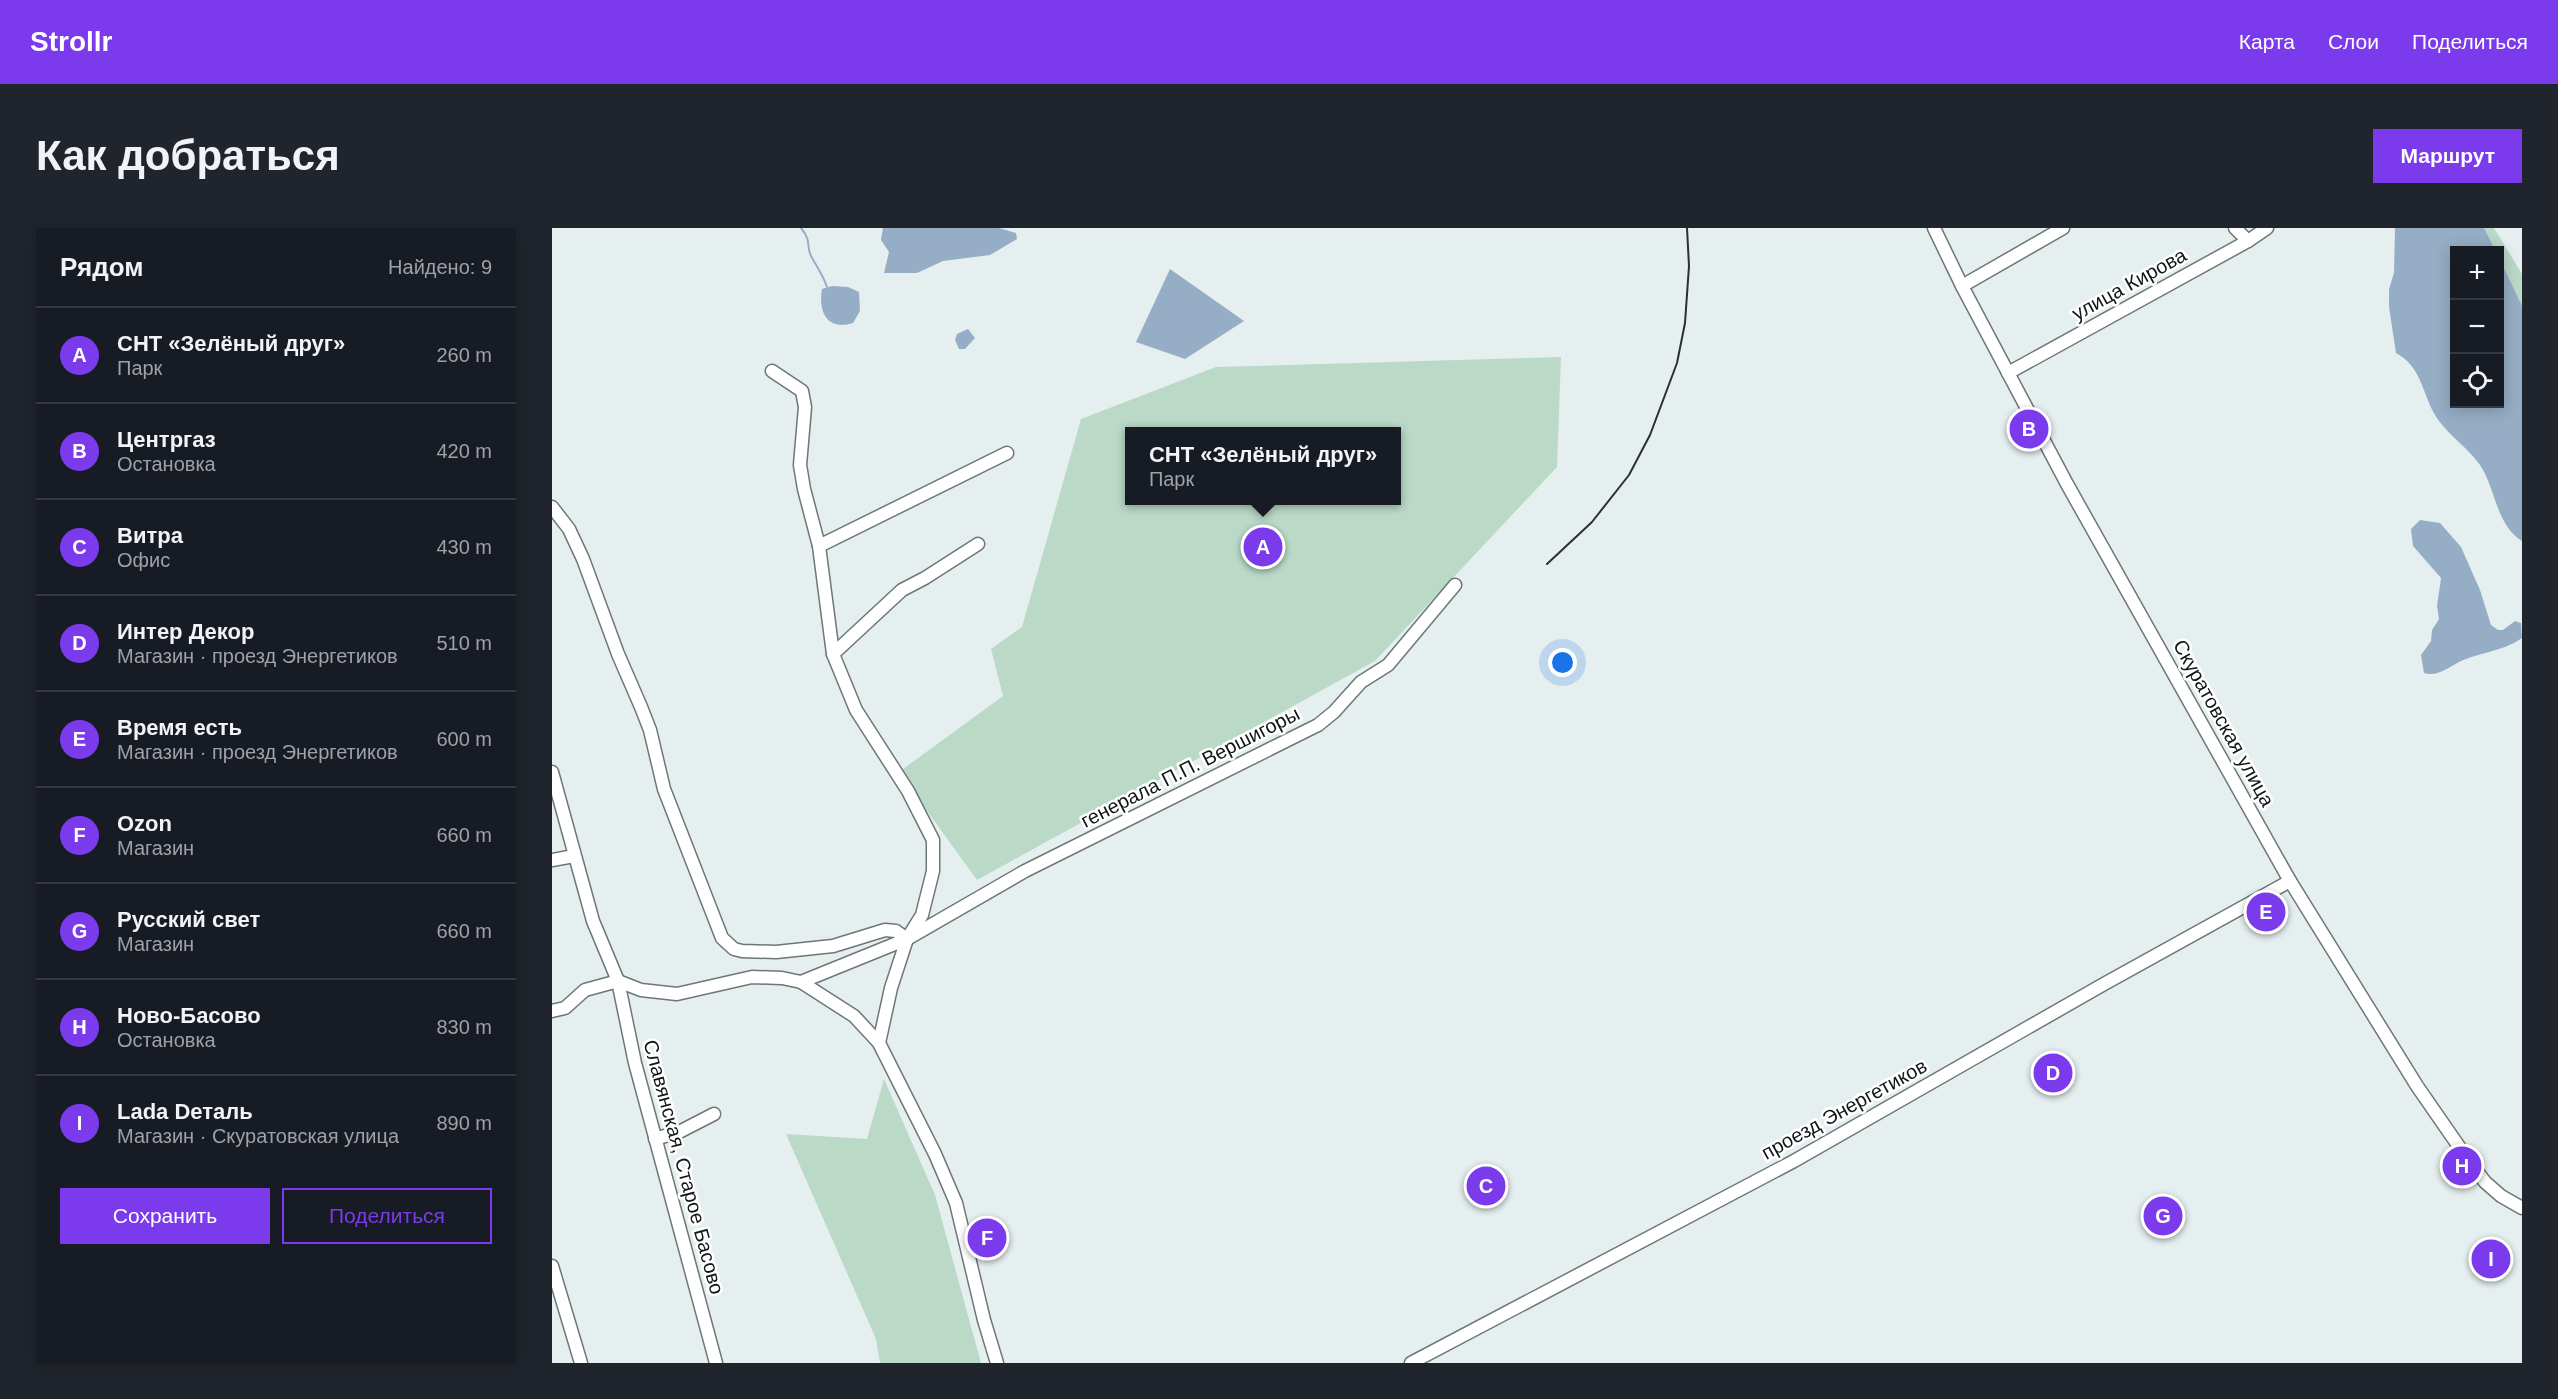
<!DOCTYPE html>
<html lang="ru">
<meta charset="utf-8">
<style>
body{margin:0;font-family:Helvetica,sans-serif;background:#20242c;color:#f1f3f6}
.controls{position:absolute;right:18px;top:18px;display:grid;overflow:hidden;border-radius:0px;box-shadow:0 3px 15px #0003}
.controls button{width:54px;height:54px;display:grid;place-items:center;padding:0;border:0;border-bottom:2px solid #363941;background:#171b24;color:#f1f3f6;font:30px sans-serif}
.you{position:absolute;left:1011px;top:435px;width:21px;height:21px;margin:-15px;border:4px solid #fff;border-radius:50%;background:#1a73e8;box-shadow:0 0 0 9px #1a73e833}
.badge{display:grid;place-items:center;width:39px;height:39px;border-radius:50%;background:#7c3aed;color:#fff;font-size:20px;font-weight:700}
.pin{position:absolute;translate:-50% -50%;border:3px solid #fff;box-shadow:0 2px 6px #0006}
.popup{position:absolute;left:573px;top:199px;width:276px;height:78px;box-sizing:border-box;display:grid;place-content:center;border-radius:0px;background:#171b24;filter:drop-shadow(0 2px 4px #0005);font-size:20px;white-space:nowrap;color:#9ea1a6}
.popup b{font-size:22px;color:#f1f3f6}
.popup::after{content:'';position:absolute;left:50%;top:100%;margin-left:-12px;border:12px solid transparent;border-top-color:#171b24}
.list{margin:0;padding:0;list-style:none}
h2{display:flex;justify-content:space-between;align-items:center;height:78px;margin:0;padding:0 24px;font-size:26px}
h2 small{font-size:20px;font-weight:400;color:#9ea1a6}
.list li{display:grid;grid-template-columns:39px 1fr auto;gap:18px;align-items:center;box-sizing:border-box;height:96px;padding:0 24px;border-top:2px solid #363941}
.list b{display:block;font-size:22px;white-space:nowrap}
.list p{margin:0;font-size:20px;white-space:nowrap;color:#9ea1a6}
.list em{font-size:20px;font-style:normal;color:#9ea1a6}
.actions{display:flex;gap:12px;padding:18px 24px}
.actions a{flex:1;padding:14px 0;border:2px solid #7c3aed;border-radius:0px;text-align:center;font-size:21px;color:#7c3aed}
.actions .main{background:#7c3aed;color:#fff}
.icon{flex:none;width:33px;height:33px;fill:none;stroke:currentColor;stroke-width:2;stroke-linecap:round;stroke-linejoin:round}
.map{position:relative;flex:none;width:1970px;height:1135px;overflow:hidden;border-radius:0px}
header{display:flex;align-items:center;gap:36px;box-sizing:border-box;height:84px;padding:0 30px;background:#7c3aed;color:#fff}
header strong{font-size:28px}
nav{display:flex;gap:33px;margin-inline-start:auto;font-size:21px}
.intro{display:flex;align-items:center;justify-content:space-between;box-sizing:border-box;height:144px;padding:0 36px}
h1{margin:0;font-size:42px}
.button{padding:15px 27px;border-radius:0px;background:#7c3aed;color:#fff;font-size:21px;font-weight:700}
main{display:flex;gap:36px;padding:0 36px}
aside{flex:1;background:#171b24;border-radius:0px;box-shadow:0 3px 15px #0003}
.map>svg:first-child{display:block}
</style>
<header>
<strong>Strollr</strong>
<nav><a>Карта</a><a>Слои</a><a>Поделиться</a></nav>
</header>
<div class="intro"><h1>Как добраться</h1><a class="button">Маршрут</a></div>
<main>
<aside>
<h2>Рядом<small>Найдено: 9</small></h2>
<ul class="list">
<li><span class="badge">A</span><div><b>СНТ «Зелёный друг»</b><p>Парк</p></div><em>260 m</em></li>
<li><span class="badge">B</span><div><b>Центргаз</b><p>Остановка</p></div><em>420 m</em></li>
<li><span class="badge">C</span><div><b>Витра</b><p>Офис</p></div><em>430 m</em></li>
<li><span class="badge">D</span><div><b>Интер Декор</b><p>Магазин · проезд Энергетиков</p></div><em>510 m</em></li>
<li><span class="badge">E</span><div><b>Время есть</b><p>Магазин · проезд Энергетиков</p></div><em>600 m</em></li>
<li><span class="badge">F</span><div><b>Ozon</b><p>Магазин</p></div><em>660 m</em></li>
<li><span class="badge">G</span><div><b>Русский свет</b><p>Магазин</p></div><em>660 m</em></li>
<li><span class="badge">H</span><div><b>Ново-Басово</b><p>Остановка</p></div><em>830 m</em></li>
<li><span class="badge">I</span><div><b>Lada Dеталь</b><p>Магазин · Скуратовская улица</p></div><em>890 m</em></li>
</ul>
<div class="actions"><a class="main">Сохранить</a><a>Поделиться</a></div>
</aside>
<div class="map">
<svg width="1970" height="1135" viewBox="0 0 1970 1135">
<rect width="100%" height="100%" fill="#e6eff0"/>
<g fill="#bad9c7" fill-rule="evenodd">
<polygon points="1925,0 1942,0 1970,46 1970,97 1948,44 1948,22 1936,22"/>
<path d="M1009 129 1005 239 823 433 425 652 347 544 451 468 439 421 470 399 529 191 664 139ZM578 204H844V272H578Z"/>
<polygon points="332,851 383,967 429,1135 328,1135 324,1111 234,906 315,911"/>
</g>
<g fill="#95aec5">
<polygon points="331,0 447,0 464,5 465,11 438,27 391,33 365,45 332,45 337,24 329,12"/>
<path d="M1843 0H1932L1943 22H1902V176H1948V32L1970 78V313C1944 297 1944 261 1928 237 1917 221 1899 209 1887 193 1870 170 1872 140 1844 125L1837 79V61L1842 45Z"/>
<polygon points="618,41 692,93 633,131 584,114"/>
<path d="M280 58 296 59 307 64 308 83 301 95C275 103 266 84 270 61Z"/>
<polygon points="416,101 423,110 413,121 407,121 403,112 405,106"/>
<path d="M1868 292 1888 295 1909 319 1928 362 1939 397 1946 402H1951L1963 393 1969 395 1970 410C1950 424 1928 424 1907 434 1896 440 1885 449 1872 445L1869 427 1879 413 1880 402 1887 391 1885 378 1889 350 1861 318 1859 301Z"/>
</g>
<g fill="none" stroke-linecap="round" stroke-linejoin="round">
<path stroke="#95aec5" stroke-width="2" d="M249 0C260 13 254 18 259 28 265 39 271 47 275 59"/>
<defs>
<g id="minor">
<polyline points="1382,0 1410,58 1515,256 1738,653 1865,858 1917,933 1933,954 1949,968 1970,980"/>
<polyline points="1683,0 1696,13"/>
<polyline points="1410,58 1511,0"/>
<polyline points="220,143 250,163 253,179 248,237 252,261 267,318 281,426 304,482 356,563 381,612 381,643 370,687 355,711 339,760 327,815"/>
<polyline points="1456,145 1696,13 1715,0"/>
<polyline points="0,279 17,301 31,331 66,426 89,479 98,502 112,561 170,710 182,721 190,723 224,724 281,718 333,702 344,703 355,711"/>
<polyline points="267,318 455,225"/>
<polyline points="281,426 350,362 373,350 426,316"/>
<polyline points="0,544 41,693 66,753 83,835 164,1135"/>
<polyline points="0,632 22,628"/>
<polyline points="249,754 355,711 473,643 766,497 782,484 809,454 836,437 903,357"/>
<polyline points="0,783 13,780 33,762 66,753 89,762 125,766 200,749 230,750 249,754 302,788 327,815 383,926 404,975 432,1092 445,1135"/>
<polyline points="103,911 129,903 162,886"/>
<polyline points="0,1038 29,1135"/>
<polyline points="859,1135 1242,933 1552,756 1738,653"/>
</g>
</defs>
<use href="#minor" stroke="#6e7677" stroke-width="15"/>
<use href="#minor" stroke="#fff" stroke-width="12"/>
<polyline stroke="#2b2f30" stroke-width="2" points="995,336 1040,294 1077,247 1098,207 1125,135 1133,95 1137,38 1135,0"/>
</g>
<g text-anchor="middle" dominant-baseline="central" stroke-width="5" stroke-linejoin="round" paint-order="stroke">
<g font-size="20" fill="#131617" stroke="#fff">
<text transform="translate(1577 56) rotate(-29)">улица Кирова</text>
<text transform="translate(1672 495) rotate(61)">Скуратовская улица</text>
<text transform="translate(638 539) rotate(-27)">генерала П.П. Вершигоры</text>
<text transform="translate(1292 881) rotate(-29)">проезд Энергетиков</text>
<text transform="translate(132 939) rotate(75)">Славянская, Старое Басово</text>
</g>
</g>
</svg>
<div class="controls">
<button>+</button>
<button>−</button>
<button><svg class="icon" aria-label="locate" viewBox="0 0 24 24"><circle cx="12" cy="12" r="6"/><path d="M12 2v4M12 18v4M2 12h4M18 12h4"/></svg></button>
</div>
<div class="you"></div>
<div class="pin badge" style="left:711px;top:319px">A</div>
<div class="popup"><b>СНТ «Зелёный друг»</b>Парк</div>
<div class="pin badge" style="left:1477px;top:201px">B</div>
<div class="pin badge" style="left:934px;top:958px">C</div>
<div class="pin badge" style="left:1501px;top:845px">D</div>
<div class="pin badge" style="left:1714px;top:684px">E</div>
<div class="pin badge" style="left:435px;top:1010px">F</div>
<div class="pin badge" style="left:1611px;top:988px">G</div>
<div class="pin badge" style="left:1910px;top:938px">H</div>
<div class="pin badge" style="left:1939px;top:1031px">I</div>
</div>
</main>
